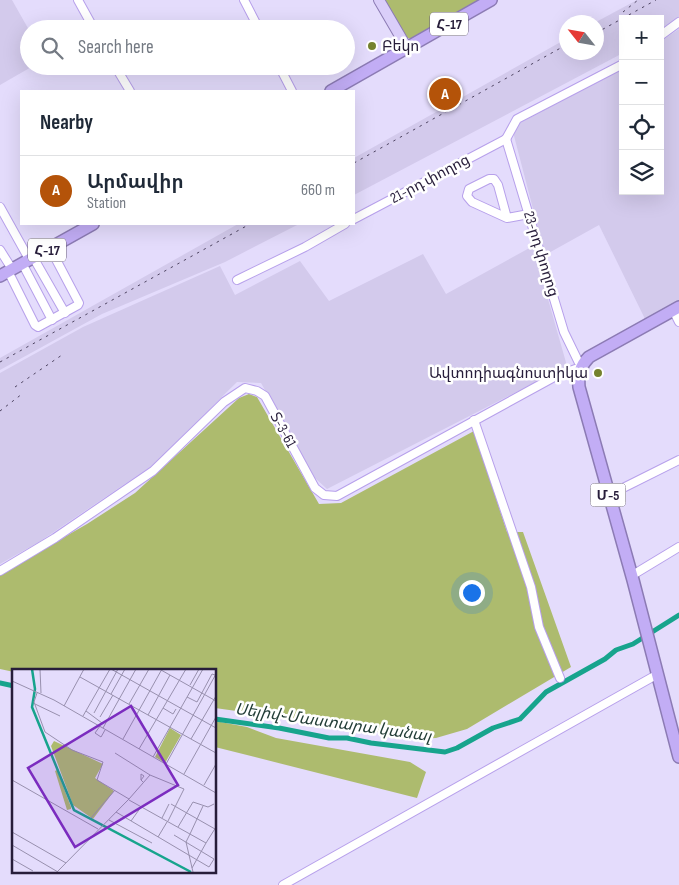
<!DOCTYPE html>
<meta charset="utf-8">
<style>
body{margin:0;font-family:"Sofia Sans Condensed","Noto Sans Armenian",sans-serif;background:#f2f2f3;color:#1f2937}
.controls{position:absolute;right:15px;top:15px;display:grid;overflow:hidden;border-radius:0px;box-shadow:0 5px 20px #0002}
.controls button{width:45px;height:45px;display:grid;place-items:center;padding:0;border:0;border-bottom:1px solid #e0e1e3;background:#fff;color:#1f2937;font:25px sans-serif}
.compass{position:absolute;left:559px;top:15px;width:45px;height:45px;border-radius:50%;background:#fff;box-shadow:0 5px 20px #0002;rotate:301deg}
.you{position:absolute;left:471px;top:592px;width:18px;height:18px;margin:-12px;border:4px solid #fff;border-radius:50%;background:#1a73e8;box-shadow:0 0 0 8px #1a73e833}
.badge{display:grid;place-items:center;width:32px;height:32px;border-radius:50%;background:#b45309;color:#fff;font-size:16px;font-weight:700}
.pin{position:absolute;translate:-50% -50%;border:2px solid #fff;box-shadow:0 1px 5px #0006}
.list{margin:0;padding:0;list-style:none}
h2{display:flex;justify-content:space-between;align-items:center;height:65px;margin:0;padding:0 20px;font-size:21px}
h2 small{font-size:16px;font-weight:400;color:#747a83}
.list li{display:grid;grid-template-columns:32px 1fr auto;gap:15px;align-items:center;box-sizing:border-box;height:70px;padding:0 20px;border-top:1px solid #e0e1e3}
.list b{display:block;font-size:19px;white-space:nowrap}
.list p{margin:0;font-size:16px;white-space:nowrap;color:#747a83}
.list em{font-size:16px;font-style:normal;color:#747a83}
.icon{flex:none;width:28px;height:28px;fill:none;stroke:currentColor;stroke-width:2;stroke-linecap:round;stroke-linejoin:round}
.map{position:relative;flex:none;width:679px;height:885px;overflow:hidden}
.search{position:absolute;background:#fff;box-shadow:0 5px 20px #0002;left:20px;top:20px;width:335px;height:55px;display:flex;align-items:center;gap:12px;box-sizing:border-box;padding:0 18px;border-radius:28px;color:#747a83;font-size:19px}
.panel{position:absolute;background:#fff;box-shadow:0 5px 20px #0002;left:20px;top:90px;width:335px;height:135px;border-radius:0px}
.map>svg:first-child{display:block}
</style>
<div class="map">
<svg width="679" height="885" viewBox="0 0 679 885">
<rect width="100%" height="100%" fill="#e4dcfc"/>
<g fill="#d3caec">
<polygon points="0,0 12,0 29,30 29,66 33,66 0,85"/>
<polygon points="637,0 679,0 679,18 660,32 660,19 623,19 623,53 354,195 354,158 566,39 566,52 596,52 596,22"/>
<polygon points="679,29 679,303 646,321 599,225 545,255 513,132 520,123 580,91 623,65 623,191 660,191 660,42"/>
<polygon points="238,224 299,224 225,262 102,314 0,370 0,358"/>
<polygon points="533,246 567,366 327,489 315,478 261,383 237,382 153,465 39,542 0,564 0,373 83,327 220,266 235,295 300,261 329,301 423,254 446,294"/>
</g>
<g fill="#adbb6e">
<polygon points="382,0 481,0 414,40 402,36"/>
<polygon points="249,394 257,397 319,504 341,503 474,431 507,532 523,532 571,667 467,729 436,738 407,739 364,729 215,708 215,670 14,670 14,672 0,669 0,574 87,524 135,493 239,398"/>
<polygon points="215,721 247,727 276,738 410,762 426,772 417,798 215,747"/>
</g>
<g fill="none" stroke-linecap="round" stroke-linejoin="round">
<g stroke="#17a48d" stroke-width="5">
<polyline points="0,683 14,686"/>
<polyline points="215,719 279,728 329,738 347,738 371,743 445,752 457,748 493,728 520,719 546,692 605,659 616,650 633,644 679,615"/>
</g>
<defs>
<g id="minor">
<polyline points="78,0 94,29"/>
<polyline points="244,0 259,29"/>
<polyline points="660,36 679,22"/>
<polyline points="115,66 130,91"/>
<polyline points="279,66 292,91"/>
<polyline points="506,139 517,119 623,64"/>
<polyline points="0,207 29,259"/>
<polyline points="507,218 498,185 494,179 489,179 469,189 467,196 472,202 507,218 529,214"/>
<polyline points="354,219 506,139"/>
<polyline points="0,250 12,269"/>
<polyline points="33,257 65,313"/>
<polyline points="22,263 52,320"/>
<polyline points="8,271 35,325 38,327 78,305 79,303 50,248"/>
<polyline points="237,280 305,247 345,224"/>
<polyline points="676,316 679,322"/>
<polyline points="474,420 531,587 539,627 560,678"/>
<polyline points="615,492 679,460"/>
<polyline points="0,571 55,538 153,471 224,402 245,388 257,391 265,396 315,488 324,495 337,496 556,376 581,367 564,332 506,139"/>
<polyline points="636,573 679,547"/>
<polyline points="283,885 658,674"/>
</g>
<polyline id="major" points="379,0 407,48"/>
<g id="highway">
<polyline points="331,91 491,0"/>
<polyline points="0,276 93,224"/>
<path d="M679 307 589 357C580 366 578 375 579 387L633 580 679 757"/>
</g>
</defs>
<use href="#minor" stroke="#b7a0eb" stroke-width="10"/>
<use href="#major" stroke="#8c7bb4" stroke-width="12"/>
<use href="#highway" stroke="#8c7bb4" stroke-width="14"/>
<use href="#minor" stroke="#fff" stroke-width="8"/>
<use href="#major" stroke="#dacef9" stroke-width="10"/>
<use href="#highway" stroke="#c2adf5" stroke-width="11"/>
<g stroke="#4e4462" stroke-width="1" stroke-dasharray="2.5 5" stroke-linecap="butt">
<polyline points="623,12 638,0"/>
<polyline points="596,33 656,0"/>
<polyline points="354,163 566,45"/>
<polyline points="0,362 250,224"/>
<polyline points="15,387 62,355"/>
<polyline points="0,411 22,394"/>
</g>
</g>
<g fill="#75822f" stroke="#fff" stroke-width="2">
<circle cx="372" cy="46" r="5"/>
<circle cx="598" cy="373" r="5"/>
</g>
<g text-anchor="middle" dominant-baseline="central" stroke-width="5" stroke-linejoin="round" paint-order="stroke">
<g fill="#fff" stroke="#686175" stroke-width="1">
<rect x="430" y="12.5" width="38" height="23" rx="4"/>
<rect x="28" y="238.5" width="38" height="23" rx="4"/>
<rect x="590.5" y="483.5" width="35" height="23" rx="4"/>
</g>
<g font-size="14" font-weight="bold" fill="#271d3a">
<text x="449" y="24">Հ-17</text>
<text x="47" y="250">Հ-17</text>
<text x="608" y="495">Մ-5</text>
</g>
<g font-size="15" fill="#271d3a" stroke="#fff" text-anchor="start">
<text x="382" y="46">Բեկո</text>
<text x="588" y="373" text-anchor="end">Ավտոդիագնոստիկա</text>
</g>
<g font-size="15" fill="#271d3a" stroke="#fff">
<text transform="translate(430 179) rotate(-28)">21-րդ փողոց</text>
<text transform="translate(541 254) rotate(73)">23-րդ փողոց</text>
<text transform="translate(283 430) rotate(61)">Տ-3-61</text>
</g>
<g font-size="16" font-style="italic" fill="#223d37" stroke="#fff">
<text transform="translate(333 723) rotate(8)">Սելիվ֊Մաստարա կանալ</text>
</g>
</g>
<g transform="translate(12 669)">
<rect width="204" height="204" fill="#e4dcfc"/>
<path d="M158 59 169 66 153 94 143 88ZM42 72 91 95 83 109 102 122 81 150 61 136 39 77ZM45 101 59 138V140L55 141 43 102Z" fill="#adbb6e"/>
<path fill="none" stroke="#17a48d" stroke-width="2.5" d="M20 0 23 20 20 38 62 141 179 203"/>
<path fill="none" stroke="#9890ae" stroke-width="1" d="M28 0 29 24M99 0 204 59M149 1 204 32M68 8 204 84M0 12 42 31 204 124M178 16 187 0M94 22 106 0M25 24 22 33 33 63 60 81 91 93 85 111 117 130 138 106M99 25 113 0M175 28 185 33 200 5 203 6M23 35 48 47M117 35 137 0M52 37 72 0M151 39 161 45 164 40M74 42 90 54M82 44 94 22M136 46 158 6M71 47 98 0M88 48 101 26M88 57 83 64 89 68 93 61M91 59 124 0M111 70 150 0M179 70 204 27M127 80 174 0M103 84 138 106 172 120 156 152M141 88 191 0M154 95 204 5M172 105 204 48M0 111 86 160M129 111 132 107 129 105V111L131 113M192 116 204 95M117 131 194 174 204 158M159 135 203 160M104 143 197 198 202 190 162 166M79 149 103 121M150 149 157 135M97 151 140 174M119 152 129 138M166 158 181 133 196 138 202 135M0 163 54 194M178 165 191 137M178 165 174 173 181 203M146 168 155 153M0 176 46 203M0 190 21 202M180 199 194 174M45 203 117 130"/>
<path fill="#7b2cbf" fill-opacity="0.15" stroke="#7b2cbf" stroke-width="2.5" d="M119 37 166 116 63 178 16 99Z"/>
<rect width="204" height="204" fill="none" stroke="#271d3a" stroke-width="2.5"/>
</g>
</svg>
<div class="controls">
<button>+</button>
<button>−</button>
<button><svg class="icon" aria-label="locate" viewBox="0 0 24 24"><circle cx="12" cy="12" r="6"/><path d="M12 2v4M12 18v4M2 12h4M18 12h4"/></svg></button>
<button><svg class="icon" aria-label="layers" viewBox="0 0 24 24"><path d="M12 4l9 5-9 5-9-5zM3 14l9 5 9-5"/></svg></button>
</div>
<svg class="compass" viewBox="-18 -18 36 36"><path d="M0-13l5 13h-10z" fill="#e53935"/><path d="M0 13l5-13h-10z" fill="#747a83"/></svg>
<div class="you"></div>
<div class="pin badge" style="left:445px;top:94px">A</div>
<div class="search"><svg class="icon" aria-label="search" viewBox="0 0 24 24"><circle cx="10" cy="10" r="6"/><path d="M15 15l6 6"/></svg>Search here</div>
<section class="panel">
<h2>Nearby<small></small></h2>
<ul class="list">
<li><span class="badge">A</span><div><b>Արմավիր</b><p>Station</p></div><em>660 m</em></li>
</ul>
</section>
</div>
